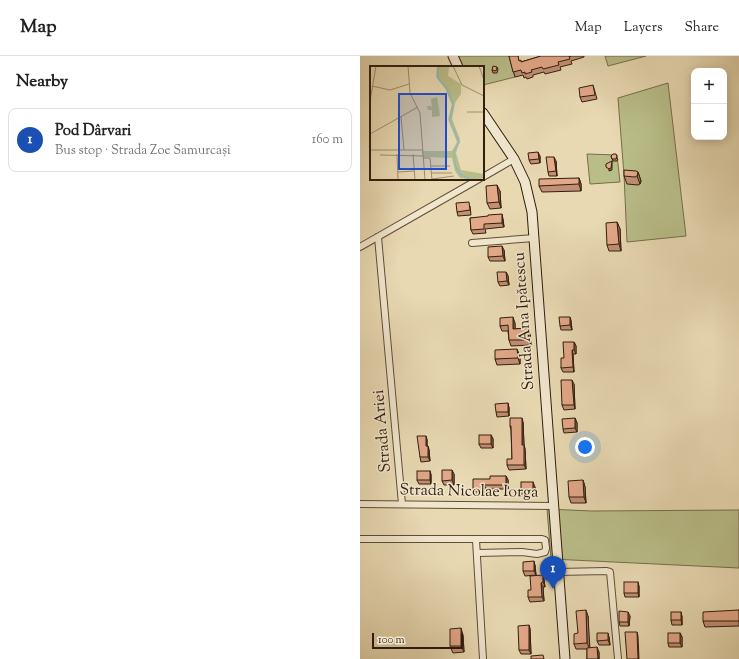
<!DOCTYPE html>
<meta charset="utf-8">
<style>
body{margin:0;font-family:"Sorts Mill Goudy",serif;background:#f2f2f2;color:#222}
.controls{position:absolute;right:12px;top:12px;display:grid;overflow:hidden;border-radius:8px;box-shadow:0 2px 10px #0003}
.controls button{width:36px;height:36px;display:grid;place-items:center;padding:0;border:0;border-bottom:1px solid #e0e0e0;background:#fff;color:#222;font:20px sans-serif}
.scale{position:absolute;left:12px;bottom:10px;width:91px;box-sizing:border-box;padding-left:4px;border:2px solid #321e0d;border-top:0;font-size:11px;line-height:14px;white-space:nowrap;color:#321e0d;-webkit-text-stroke:3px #f0e6cd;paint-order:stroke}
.you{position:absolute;left:225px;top:391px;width:14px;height:14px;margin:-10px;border:3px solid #fff;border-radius:50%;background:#1a73e8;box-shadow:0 0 0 6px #1a73e833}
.badge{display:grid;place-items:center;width:26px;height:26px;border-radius:50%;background:#111827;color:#fff;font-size:13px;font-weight:700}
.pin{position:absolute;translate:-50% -33px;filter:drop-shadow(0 1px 2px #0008)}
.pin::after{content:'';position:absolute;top:21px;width:14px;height:12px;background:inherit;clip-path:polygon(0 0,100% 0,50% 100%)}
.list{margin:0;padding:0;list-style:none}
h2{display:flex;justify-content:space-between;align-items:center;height:52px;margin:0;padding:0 16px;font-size:17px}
h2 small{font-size:13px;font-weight:400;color:#767676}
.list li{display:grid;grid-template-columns:26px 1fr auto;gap:12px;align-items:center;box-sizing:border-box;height:64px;margin:0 8px 8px;padding:0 8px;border:1px solid #e0e0e0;border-radius:8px}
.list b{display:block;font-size:15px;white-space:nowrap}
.list p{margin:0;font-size:13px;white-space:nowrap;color:#767676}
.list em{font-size:13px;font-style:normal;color:#767676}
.map{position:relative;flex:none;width:379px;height:603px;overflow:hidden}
header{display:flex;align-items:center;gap:24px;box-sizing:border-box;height:56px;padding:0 20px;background:#fff;border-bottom:1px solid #e0e0e0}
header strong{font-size:19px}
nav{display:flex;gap:22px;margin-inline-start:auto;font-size:14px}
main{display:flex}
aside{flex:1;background:#fff}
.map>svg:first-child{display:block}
</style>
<header>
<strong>Map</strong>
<nav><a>Map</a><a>Layers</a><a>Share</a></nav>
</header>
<main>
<aside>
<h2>Nearby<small></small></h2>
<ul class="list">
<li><span class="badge" style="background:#1a4fb4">1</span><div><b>Pod Dârvari</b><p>Bus stop · Strada Zoe Samurcași</p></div><em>160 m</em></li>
</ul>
</aside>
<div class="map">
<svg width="379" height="603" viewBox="0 0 379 603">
<rect width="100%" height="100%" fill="#e8d9b2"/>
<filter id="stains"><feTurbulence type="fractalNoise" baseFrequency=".005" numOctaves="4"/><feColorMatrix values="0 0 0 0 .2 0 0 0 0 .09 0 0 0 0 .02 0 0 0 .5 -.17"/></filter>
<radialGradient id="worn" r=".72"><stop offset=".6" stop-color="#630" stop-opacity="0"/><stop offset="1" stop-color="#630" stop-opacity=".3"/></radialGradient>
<g fill="#b9be89" stroke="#766e4b">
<polygon points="98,0 149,0 155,21 123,29 123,11 102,11"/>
<polygon points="245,0 286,0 248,10"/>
<polygon points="308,27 326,180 267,186 264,119 258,42"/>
<polygon points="227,98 257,99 260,126 230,128"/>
<polygon points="187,453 232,455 379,454 379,512 191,503"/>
</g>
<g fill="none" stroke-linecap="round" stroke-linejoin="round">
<defs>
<g id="minor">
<polyline points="123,121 154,103"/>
<polyline points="18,181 42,448"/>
<polyline points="112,187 174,182"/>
<polyline points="0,191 119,123"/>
<polyline points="0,448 193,450"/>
<polyline points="0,483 182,483 185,484 186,492"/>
<polyline points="116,484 123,603"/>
<polyline points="117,497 162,496 177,498 185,496 186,492"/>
<polyline points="198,516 246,515 250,516 258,603"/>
</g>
<g id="secondary">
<polyline points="93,0 98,11"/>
<polyline points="123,57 154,103 165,126 172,156 205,603"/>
</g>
</defs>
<use href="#minor" stroke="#604d36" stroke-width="8"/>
<use href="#secondary" stroke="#321e0d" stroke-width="11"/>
<use href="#minor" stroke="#f0e6cd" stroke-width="6"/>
<use href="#secondary" stroke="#f0e6cd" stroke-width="9"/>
</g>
<g fill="#c29075" stroke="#321e0d">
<polygon points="149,0 158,0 159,5 161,6 181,0 224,0 224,1 211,5 212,8 200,11 201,14 185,18 184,16 173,19 173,21 167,23 166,21 164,22 163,19 155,21"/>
<polygon points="137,11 138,13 137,17 133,17 132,14"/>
<polygon points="233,29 237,43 222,46 220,41"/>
<polygon points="180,100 180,107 171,108 169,104"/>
<polygon points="251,100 258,103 257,105 253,105"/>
<polygon points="196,105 197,120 189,120 188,116"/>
<polygon points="278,116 281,125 280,128 278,129 267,128 264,120"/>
<polygon points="219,122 221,128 221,135 182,136 179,130"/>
<polygon points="140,135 141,152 130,153 127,147"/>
<polygon points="110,150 111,159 98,160 97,156"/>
<polygon points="110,162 143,163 144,171 125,173 126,177 113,178 111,174"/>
<polygon points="257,166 260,173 261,195 249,195 247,189"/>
<polygon points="144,194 145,205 130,205 128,201"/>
<polygon points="146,216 148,220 149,229 140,230 138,226"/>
<polygon points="210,261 211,265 212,274 201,274 200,270"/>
<polygon points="155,267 155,273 168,272 170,278 171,289 151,290 149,284 148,275 142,275 140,270"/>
<polygon points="214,286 216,290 216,298 213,298 214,316 203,316 201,312 204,302"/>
<polygon points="160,300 160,308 137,309 135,303"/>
<polygon points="214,328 215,353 204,354 202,349"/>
<polygon points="148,347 149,352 149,360 137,361 136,356"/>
<polygon points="215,362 217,367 217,376 204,377 203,373"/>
<polygon points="163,366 164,389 165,393 166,413 149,414 147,409 152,403 151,374 150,370"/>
<polygon points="131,379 133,383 133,392 121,392 119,388"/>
<polygon points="66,380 67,384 67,390 68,390 69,394 70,405 61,406 60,401"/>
<polygon points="70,415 71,419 71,428 59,428 57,424"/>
<polygon points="94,418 94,429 84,429 82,425"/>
<polygon points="146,420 148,424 148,433 126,433 126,439 115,439 113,435 130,423"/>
<polygon points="223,424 225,431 226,447 211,447 209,441"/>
<polygon points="175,431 175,441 162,441 161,437"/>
<polygon points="175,509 176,519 165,520 163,515"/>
<polygon points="183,519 184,524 185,531 183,531 184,545 170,546 168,541 171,534"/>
<polygon points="279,530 279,541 265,541 264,537"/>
<polygon points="379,554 379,570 345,571 343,565"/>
<polygon points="321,556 322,561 322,569 312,569 311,564"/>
<polygon points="228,560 229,592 239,596 239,603 227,603 227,593 216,593 214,588 218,577"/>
<polygon points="270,560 269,570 260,570 259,566"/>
<polygon points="169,569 170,573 171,598 161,598 159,594"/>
<polygon points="320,577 322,581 322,591 309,591 308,587"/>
<polygon points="103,579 104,596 93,597 90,590"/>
<polygon points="249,581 250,589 239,589 237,585"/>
</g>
<g fill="#9e765f" stroke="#321e0d">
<polygon points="178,96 180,100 180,107 179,103"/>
<polygon points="194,101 196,105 197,120 196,115"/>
<polygon points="252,105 252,114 249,115 249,113"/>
<polygon points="278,116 281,125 280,128 277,120"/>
<polygon points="219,122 221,128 221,135 219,128"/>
<polygon points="137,129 140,135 141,152 139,146"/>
<polygon points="142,158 143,163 144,171 142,167"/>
<polygon points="257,166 260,173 261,195 259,188"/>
<polygon points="142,190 144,194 145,205 143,200"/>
<polygon points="146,216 148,220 149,229 147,225"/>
<polygon points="153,261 155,267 155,279 153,273"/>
<polygon points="210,261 211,265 212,274 210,269"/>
<polygon points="168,272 170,278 171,289 169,284"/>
<polygon points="214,286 216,290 216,298 214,294"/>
<polygon points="157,293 160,300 160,308 158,302"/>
<polygon points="212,294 213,298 214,316 213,311"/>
<polygon points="212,324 214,328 215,353 214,349"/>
<polygon points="148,347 149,352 149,360 148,356"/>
<polygon points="162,362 163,366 164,389 165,393 166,413 164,409 162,389"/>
<polygon points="215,362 217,367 217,376 215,372"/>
<polygon points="131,379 133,383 133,392 131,388"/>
<polygon points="66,380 67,384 67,394 66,390"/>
<polygon points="68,390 69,394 70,405 68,401"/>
<polygon points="92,414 94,418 94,429 92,424"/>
<polygon points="70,415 71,419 71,428 70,424"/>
<polygon points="146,420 148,424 148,433 146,429"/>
<polygon points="223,424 225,431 226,447 224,441"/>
<polygon points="173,426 175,431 175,441 173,437"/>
<polygon points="124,429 126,433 126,439 124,435"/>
<polygon points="174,505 175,509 176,519 174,515"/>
<polygon points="183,519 184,524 185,531 183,526"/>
<polygon points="278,526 279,530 279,541 278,537"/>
<polygon points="181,527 183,531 184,545 182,541"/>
<polygon points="226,554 228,560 230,593 227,587"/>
<polygon points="268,556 270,560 269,570 268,566"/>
<polygon points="321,556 322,561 322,569 321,564"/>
<polygon points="169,569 170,573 171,598 169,594"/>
<polygon points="101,572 103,579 104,596 101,590"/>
<polygon points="277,576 278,580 279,603 278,603"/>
<polygon points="248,577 249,581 250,589 248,584"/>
<polygon points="320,577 322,581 322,591 320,587"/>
<polygon points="237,591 239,596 239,603 238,603"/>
</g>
<g fill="#e2a888" stroke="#321e0d">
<polygon points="149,0 158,0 159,5 161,4 161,6 181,0 211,0 209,0 210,3 198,6 199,9 183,13 182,11 171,14 172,16 165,18 165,16 162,17 161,14 153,16"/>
<polygon points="133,10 137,11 136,15 132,14"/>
<polygon points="233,29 235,39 220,41 219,32"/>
<polygon points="178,96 179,103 169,104 168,97"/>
<polygon points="253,98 256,98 257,100 256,103 252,103 251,100"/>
<polygon points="186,101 194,101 196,115 188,116"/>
<polygon points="252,105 251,112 249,113 246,111 246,108"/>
<polygon points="264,114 276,115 278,116 277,120 275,121 264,120"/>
<polygon points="219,122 219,128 179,130 179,123"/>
<polygon points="137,129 139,146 127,147 126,130"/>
<polygon points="109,146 110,154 97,156 96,147"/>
<polygon points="142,158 142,167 124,168 124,173 111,174 110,162 128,160 128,159"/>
<polygon points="257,166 259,188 247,189 246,167"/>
<polygon points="142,190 143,200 128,201 128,191"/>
<polygon points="137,216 146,216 147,225 138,226"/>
<polygon points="153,261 153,273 168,272 169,284 149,284 148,269 140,270 140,262"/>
<polygon points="199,261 210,261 210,269 200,270"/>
<polygon points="203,286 214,286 214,294 212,294 213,311 201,312 201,302 204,302"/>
<polygon points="157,293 158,302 135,303 135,294"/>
<polygon points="201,324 212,324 214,349 202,349"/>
<polygon points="148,347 148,356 136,356 135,348"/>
<polygon points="150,362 162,362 162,389 164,389 164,409 147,409 147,403 152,403 151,370 150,370"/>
<polygon points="215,362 215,372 203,373 202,363"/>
<rect x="119" y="379" width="12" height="9"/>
<polygon points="57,380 66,380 66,390 68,390 68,401 60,401"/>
<polygon points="82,414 92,414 92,424 82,425"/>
<rect x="57" y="415" width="13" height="9"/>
<polygon points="130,420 146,420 146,429 124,429 124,435 113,435 113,423 130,423"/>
<polygon points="223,424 224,441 209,441 208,425"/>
<rect x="161" y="426" width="12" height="11"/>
<polygon points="174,505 174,515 163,515 163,506"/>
<polygon points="183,519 183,526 181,527 182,541 168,541 168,534 171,534 170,520"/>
<rect x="264" y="526" width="14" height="11"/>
<polygon points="226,554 227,587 214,588 214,578 218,577 216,555"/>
<polygon points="379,554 379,565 343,565 343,556"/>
<polygon points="259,555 268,556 268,566 259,566"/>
<rect x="311" y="556" width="10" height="8"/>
<polygon points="169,569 169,594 159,594 158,570"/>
<polygon points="101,572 101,590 90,590 90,573"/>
<polygon points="265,576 277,576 278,603 267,603"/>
<polygon points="237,577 248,577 248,584 237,585"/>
<rect x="308" y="577" width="12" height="10"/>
<polygon points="237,591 238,603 227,603 227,592"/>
<polygon points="183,599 184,603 171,603 171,600"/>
</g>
<g text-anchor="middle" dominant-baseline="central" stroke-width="3" stroke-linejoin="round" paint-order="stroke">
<g font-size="16" fill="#321e0d" stroke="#f0e6cd">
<text transform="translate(165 265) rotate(-94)">Strada Ana Ipătescu</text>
<text transform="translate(23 375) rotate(-95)">Strada Ariei</text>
<text transform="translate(109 436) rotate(1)">Strada Nicolae Iorga</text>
</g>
</g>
<g transform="translate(10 10)">
<rect width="114" height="114" fill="#e8d9b2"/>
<path d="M67 0H83L79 1 78 10 91 18V28L85 37 82 53 90 73 86 87 91 104 114 108V112L106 114 90 112 85 105 82 92 53 91 52 85H82L87 76 78 53 82 39 75 22 66 11ZM67 31 70 50 62 51V44H58L57 40H61L62 43 61 33Z" fill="#b9be89"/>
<path fill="none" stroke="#98b9b3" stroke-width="2" d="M68 0V12L77 23 83 38 80 54 89 76 84 86 85 99 90 108 101 114"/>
<path fill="none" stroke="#9f8e70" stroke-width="1" d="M38 0 40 27 50 47 55 114M83 0 92 19 114 30M109 0 114 14M2 20 20 24 39 18M0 35 6 0M97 46H114M31 51 34 84M0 68 48 41M0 84H53M27 88 28 114M43 88 45 114M10 89 53 90M54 92H60L62 114M61 100H80M28 106 44 105M61 107H82M62 113 84 110"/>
<path fill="#1d4ed8" fill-opacity="0.15" stroke="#1d4ed8" stroke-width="2" d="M29 28H76V103H29Z"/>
<rect width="114" height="114" fill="none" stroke="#321e0d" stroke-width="2"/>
</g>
<rect width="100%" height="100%" filter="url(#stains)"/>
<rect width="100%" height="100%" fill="url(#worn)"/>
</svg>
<div class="controls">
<button>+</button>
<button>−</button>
</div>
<div class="scale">100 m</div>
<div class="you"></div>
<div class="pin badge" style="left:193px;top:533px;background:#1a4fb4">1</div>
</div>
</main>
